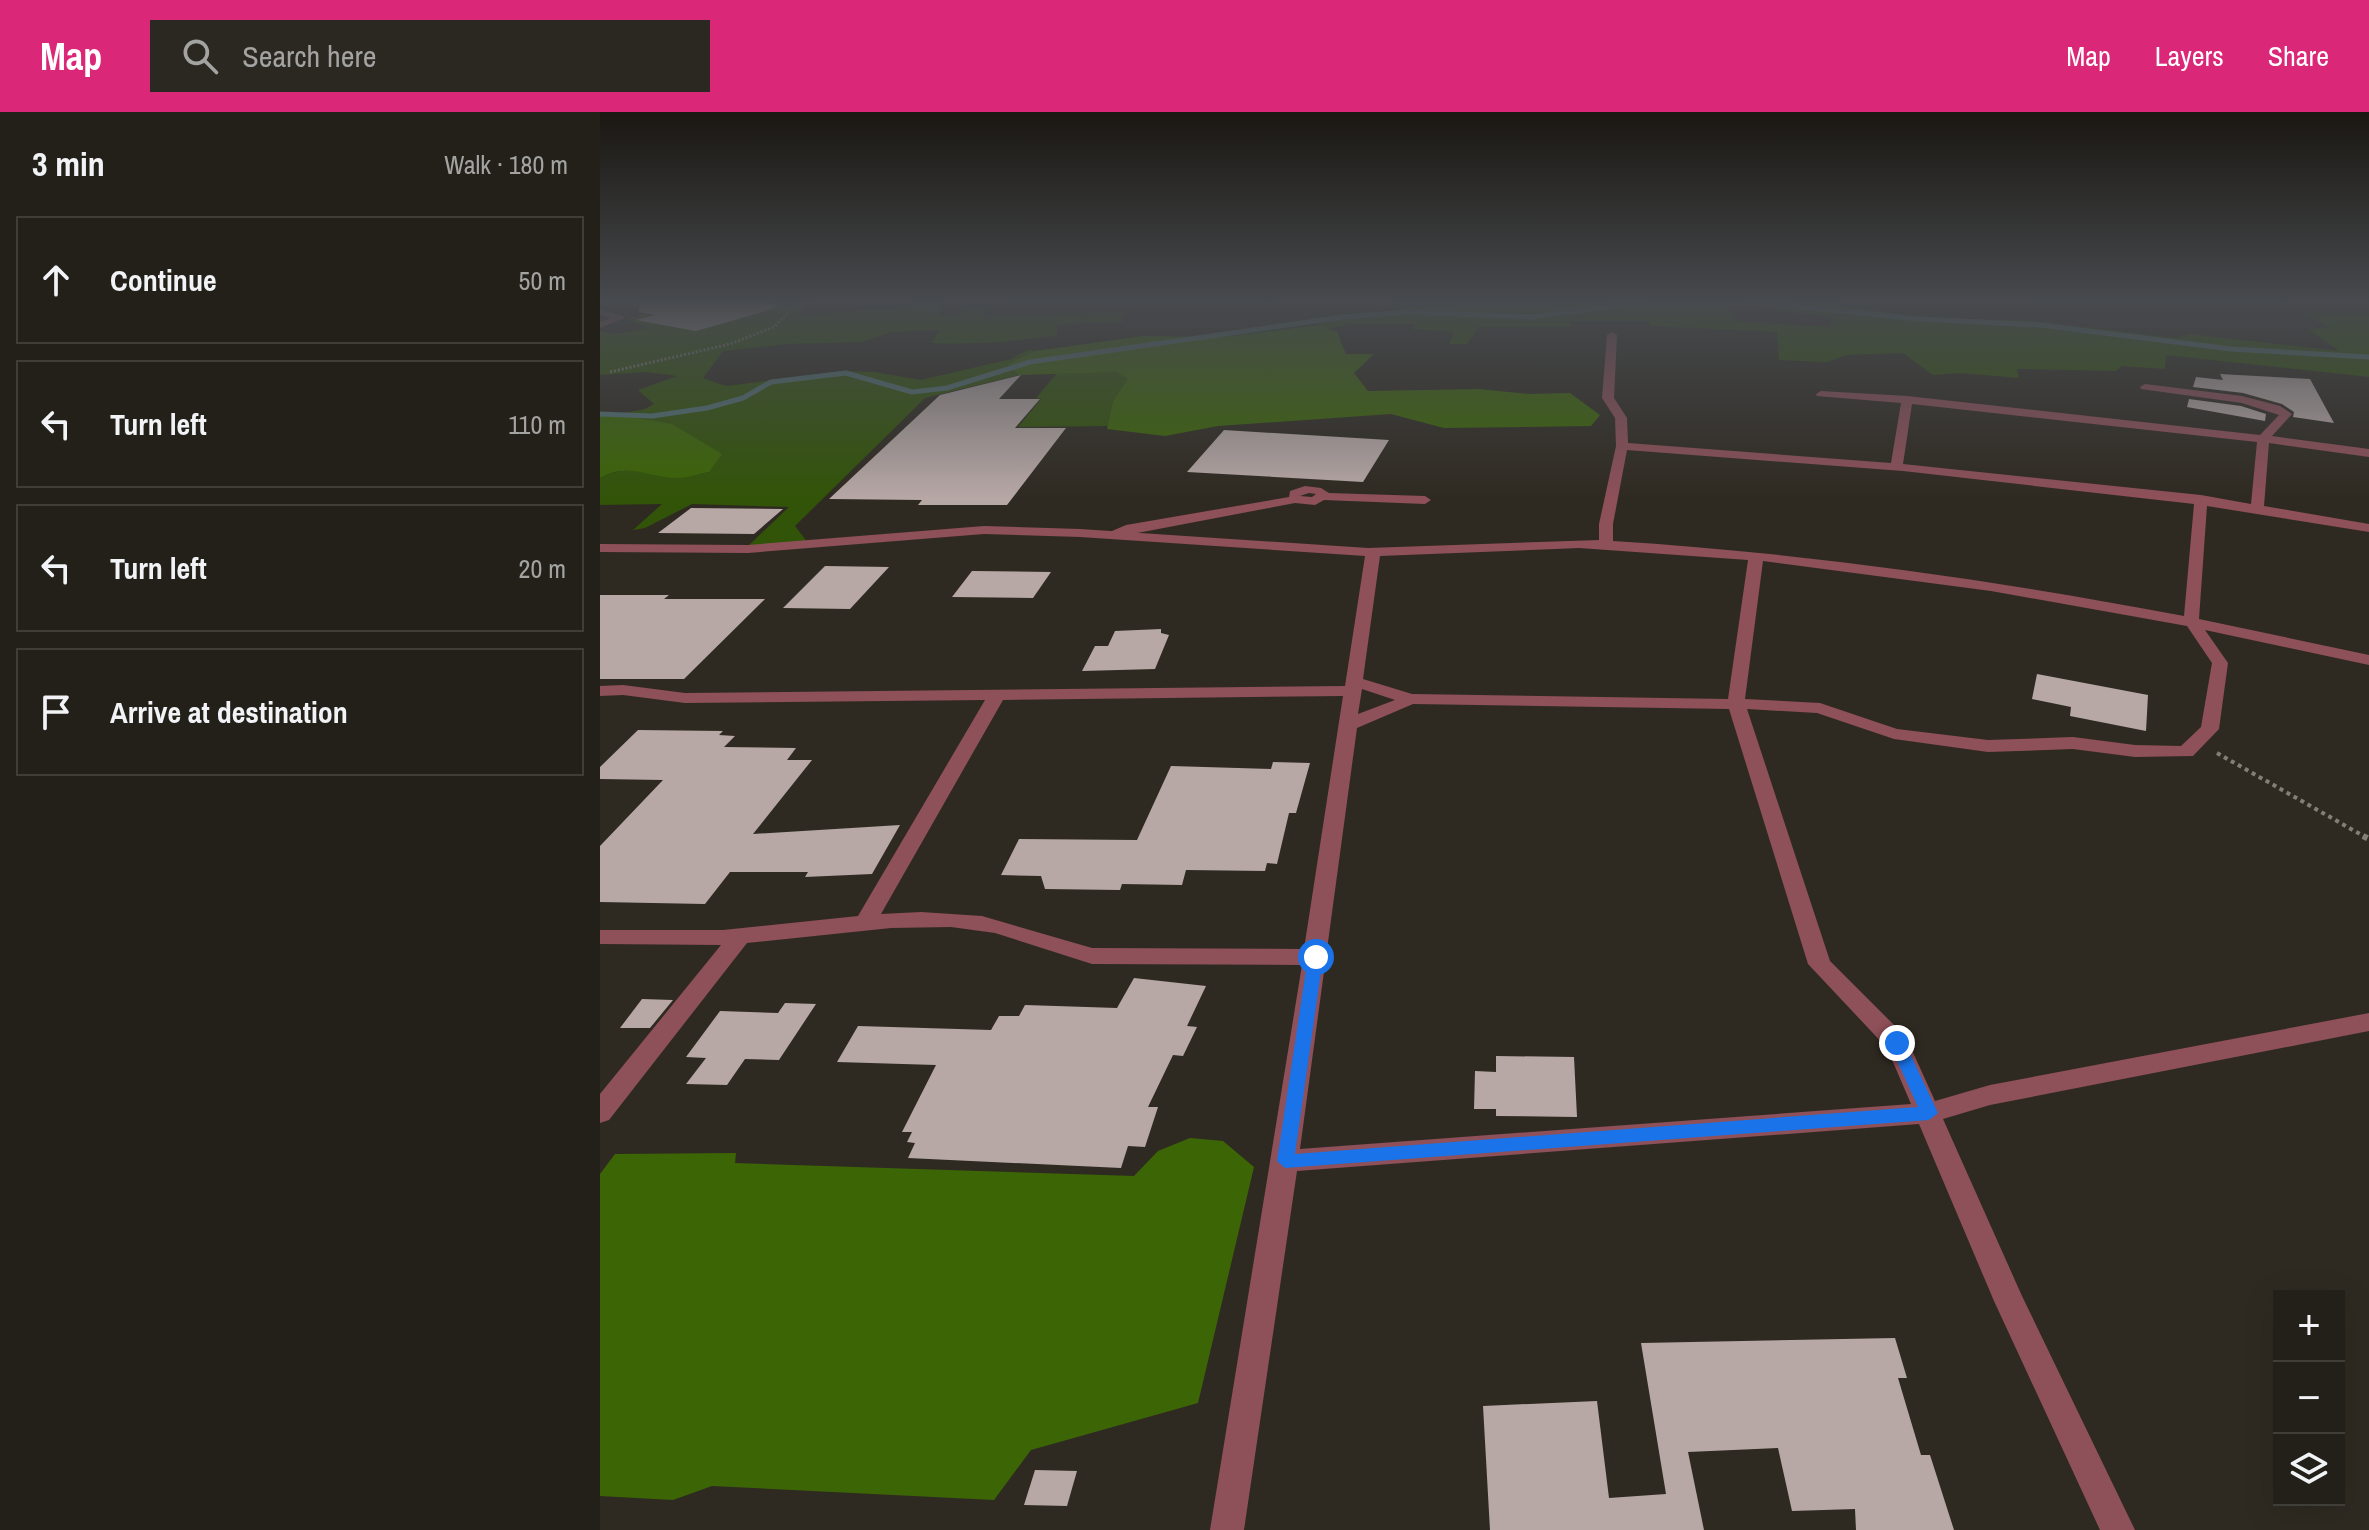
<!DOCTYPE html>
<meta charset="utf-8">
<style>
body{margin:0;font-family:"Archivo Narrow",sans-serif;background:#2b2822;color:#f1f3f6}
.controls{position:absolute;right:24px;bottom:24px;display:grid;overflow:hidden;border-radius:0px;box-shadow:0 8px 32px #0002}
.controls button{width:72px;height:72px;display:grid;place-items:center;padding:0;border:0;border-bottom:2px solid #403e38;background:#232019;color:#f1f3f6;font:40px sans-serif}
.stop{position:absolute;width:24px;height:24px;margin:-18px;border:6px solid #1a73e8;border-radius:50%;background:#fff}
.stop.end{background:#1a73e8;border-color:#fff;box-shadow:0 2px 8px #0008}
.list{margin:0;padding:0;list-style:none}
h2{display:flex;justify-content:space-between;align-items:center;height:104px;margin:0;padding:0 32px;font-size:34px}
h2 small{font-size:26px;font-weight:400;color:#a3a3a2}
.list li{display:grid;grid-template-columns:52px 1fr auto;gap:24px;align-items:center;box-sizing:border-box;height:128px;margin:0 16px 16px;padding:0 16px;border:2px solid #403e38;border-radius:0px}
.list b{display:block;font-size:30px;white-space:nowrap}
.list em{font-size:26px;font-style:normal;color:#a3a3a2}
.icon{flex:none;width:44px;height:44px;fill:none;stroke:currentColor;stroke-width:2;stroke-linecap:round;stroke-linejoin:round}
.map{position:relative;flex:none;width:1769px;height:1418px;overflow:hidden}
header{display:flex;align-items:center;gap:48px;box-sizing:border-box;height:112px;padding:0 40px;background:#db2777;color:#fff}
header strong{font-size:38px}
nav{display:flex;gap:44px;margin-inline-start:auto;font-size:28px}
.search{width:560px;height:72px;background:#2b2822;display:flex;align-items:center;gap:20px;box-sizing:border-box;padding:0 28px;border-radius:0px;color:#a3a3a2;font-size:30px}
main{display:flex}
aside{flex:1;background:#232019}
.map>svg:first-child{display:block}
</style>
<header>
<strong>Map</strong>
<div class="search"><svg class="icon" aria-label="search" viewBox="0 0 24 24"><circle cx="10" cy="10" r="6"/><path d="M15 15l6 6"/></svg>Search here</div>
<nav><a>Map</a><a>Layers</a><a>Share</a></nav>
</header>
<main>
<aside>
<h2>3 min<small>Walk · 180 m</small></h2>
<ul class="list">
<li><svg class="icon" aria-label="ahead" viewBox="0 0 24 24"><path d="M12 20V5M6 11l6-6 6 6"/></svg><div><b>Continue</b></div><em>50 m</em></li>
<li><svg class="icon" aria-label="left" viewBox="0 0 24 24"><path d="M17 20v-9H6M10 6l-5 5 5 5"/></svg><div><b>Turn left</b></div><em>110 m</em></li>
<li><svg class="icon" aria-label="left" viewBox="0 0 24 24"><path d="M17 20v-9H6M10 6l-5 5 5 5"/></svg><div><b>Turn left</b></div><em>20 m</em></li>
<li><svg class="icon" aria-label="arrive" viewBox="0 0 24 24"><path d="M6 21V4h12l-3 4 3 4H6"/></svg><div><b>Arrive at destination</b></div></li>
</ul>
</aside>
<div class="map">
<svg width="1769" height="1418" viewBox="0 0 1769 1418">
<rect width="100%" height="100%" fill="#2f2a21"/>
<g fill="#325408" fill-rule="evenodd">
<path d="M86 189H210L198 203 314 195 317 189H343L339 203 345 204 387 193 383 205 526 199 521 211 490 210 457 214V223C415 230 374 233 331 231L340 218 293 220 261 230 189 232 123 239 103 266 126 274 243 259 274 260 321 268 411 247 430 237 435 239 407 252 419 263 325 286 195 414 208 431 147 435 189 395 92 392 45 416 33 418 62 392 0 393V366C30 350 47 364 76 365 87 366 99 362 109 360L32 306 15 303 45 297 54 292 38 278 77 264 46 260 0 263V219L15 222 48 216 26 207Z"/>
<path d="M792 189H1219L1311 205 1432 209 1577 226 1589 222 1739 239 1708 217 1729 216 1704 201H1769V265L1566 243 1565 257 1522 254 1516 259 1417 257 1419 266 1360 261 1333 263 1303 241 1246 243 1228 250 1179 248 1177 220 1050 214 1049 209H972L971 215H879L867 232H849L854 220 812 217 816 212H752L729 217 712 209 803 198ZM1157 196 1233 205V206L1230 215 1135 209 1129 197Z"/>
<polygon points="516,259 529,267 513,289 508,314 418,315 441,287 436,286 457,261"/>
</g>
<g fill="#3c6605">
<polygon points="720,213 737,220 746,242 774,242 754,261 768,279 879,277 929,282 970,281 1000,303 991,314 844,316 791,302 618,314 565,324 507,317 513,289 528,267 516,260 419,263 407,252 435,239 543,224 624,225"/>
<path d="M0 300 72 312 122 342 109 360C99 362 87 366 77 366 47 365 30 350 0 366Z"/>
<polygon points="590,1026 623,1029 654,1055 598,1291 431,1338 394,1388 112,1374 73,1388 0,1384 0,1062 15,1042 136,1041 135,1051 534,1064 558,1039"/>
</g>
<g fill="none" stroke-linecap="round" stroke-linejoin="round">
<g stroke="#527274" stroke-width="5">
<polyline points="1145,189 1319,207 1440,213 1631,237 1769,245"/>
<polyline points="0,302 52,304 107,296 143,286 171,270 246,261 312,280 347,276 430,250 743,205 808,200 932,205 1046,189"/>
</g>
</g>
<g fill="#b7a8a6">
<polygon points="40,189 175,189 176,196 96,219 36,208 55,203 39,200"/>
<polygon points="1620,262 1710,267 1734,311 1693,305 1694,300 1682,292 1643,281 1593,275 1596,265 1623,268"/>
<polygon points="421,263 399,287 440,287 415,316 466,316 407,393 318,393 322,388 229,387 340,283"/>
<polygon points="1589,287 1641,294 1666,302 1665,309 1587,295"/>
<polygon points="624,318 789,328 763,370 587,360"/>
<polygon points="91,396 183,397 154,422 58,421"/>
<polygon points="225,454 289,455 250,497 183,496"/>
<polygon points="372,459 451,460 433,486 352,485"/>
<polygon points="0,483 69,483 64,487 165,487 84,567 0,567"/>
<polygon points="561,517 561,521 569,523 555,557 482,559 495,534 508,534 515,519"/>
<polygon points="1437,562 1548,583 1546,619 1470,604 1471,595 1432,587"/>
<polygon points="38,618 123,619 119,623 135,624 124,635 196,636 187,648 212,648 153,722 300,713 272,762 205,765 208,760 130,760 105,792 0,790 0,734 63,668 0,667 0,655"/>
<polygon points="673,650 710,651 696,701 689,701 677,752 667,751 665,759 586,758 582,773 522,772 520,778 445,777 441,764 401,763 419,727 537,728 571,654 671,657"/>
<polygon points="534,866 606,874 587,914 597,915 583,944 573,943 548,995 558,995 545,1035 528,1034 521,1056 308,1046 315,1031 307,1030 312,1020 302,1020 336,953 237,950 258,914 391,918 399,904 419,904 425,893 517,896"/>
<polygon points="42,887 73,888 50,916 20,916"/>
<polygon points="185,891 216,892 179,948 145,947 127,973 86,972 106,946 86,945 120,899 178,901"/>
<polygon points="896,944 974,945 977,1005 896,1004 896,997 874,997 875,959 896,960"/>
<polygon points="1295,1226 1307,1266 1298,1266 1321,1343 1330,1343 1354,1418 1256,1418 1255,1397 1192,1399 1178,1336 1088,1340 1104,1418 890,1418 883,1294 997,1289 1009,1386 1066,1382 1041,1231"/>
<polygon points="435,1358 477,1359 467,1394 424,1393"/>
</g>
<g fill="none" stroke-linecap="round" stroke-linejoin="round">
<polyline stroke="#837f77" stroke-width="3" stroke-dasharray="2 2" stroke-linecap="butt" points="10,260 130,232 174,215 199,189"/>
<polyline stroke="#837f77" stroke-width="4" stroke-dasharray="4 4" stroke-linecap="butt" points="1617,641 1767,726"/>
<polyline stroke="#837f77" stroke-width="6" stroke-dasharray="5 5" stroke-linecap="butt" points="1763,724 1769,727"/>
<path fill="#8e5059" fill-rule="evenodd" d="M705 374 721 376 729 381 825 384 831 388 825 392 724 388 715 393 695 391 511 426 505 422 526 413 689 385 690 379ZM709 381 716 382 712 385 700 384Z"/>
<g fill="#8e5059" fill-rule="evenodd">
<polygon points="0,197 23,204 25,206 0,216 0,210 11,206 0,203"/>
<path d="M1012 220 1017 223 1014 286 1027 306 1028 331 1291 351 1301 291 1217 284 1216 282 1221 279 1307 284 1660 323 1679 303 1642 291 1541 277 1540 275 1545 272 1642 284 1680 294 1692 302 1672 324 1769 337V345L1669 331 1664 394 1769 412V420L1607 394 1599 507 1769 543V553L1605 518 1628 551 1619 617 1593 644 1535 645 1473 637 1388 640 1294 627 1217 601 1147 597 1230 849 1306 925 1335 989 1390 973 1769 901V919L1390 993 1343 1007 1422 1184 1535 1418H1500L1394 1189 1319 1012 697 1059 644 1418H610L702 853 492 852 395 821 351 815 291 816 147 831 9 1008 0 1011V982L121 833 0 832V818H123L258 804 385 588 85 591 23 583 0 584V574L23 573 85 581 745 574 765 444 480 425 384 422 148 441 0 440V432L148 433 384 414 480 417 768 436 999 428V412L1016 334 1015 306 1002 286 1007 223ZM1312 292 1657 330 1651 392 1601 383 1303 352ZM1027 338 1303 359 1594 392 1584 504C1395 468 1205 441 1013 429V412ZM979 436 1148 448 1128 587 812 582 763 567 780 444ZM1163 449 1391 479 1587 514 1612 551 1601 615 1581 634 1535 633 1473 625 1388 628 1297 617 1220 591 1145 587ZM762 577 795 588 758 602ZM743 584 704 837 492 836 382 804 321 800 281 802 403 588ZM813 592 1129 597 1208 852 1287 936 1311 992 700 1037 757 616Z"/>
</g>
</g>
<linearGradient id="sky" x2="0" y2="1"><stop stop-color="#1a1712"/><stop offset="0.49" stop-color="#474a4e"/><stop offset="1" stop-color="#474a4e" stop-opacity="0"/></linearGradient>
<rect width="1769" height="387" fill="url(#sky)"/>
<polygon fill="#1a73e8" points="716,840 723,845 695,1042 1318,995 1289,931 1297,925 1305,931 1338,1001 1329,1008 685,1056 677,1049 708,845"/>
</svg>
<div class="controls">
<button>+</button>
<button>−</button>
<button><svg class="icon" aria-label="layers" viewBox="0 0 24 24"><path d="M12 4l9 5-9 5-9-5zM3 14l9 5 9-5"/></svg></button>
</div>
<div class="stop" style="left:716px;top:845px"></div>
<div class="stop end" style="left:1297px;top:931px"></div>
</div>
</main>
